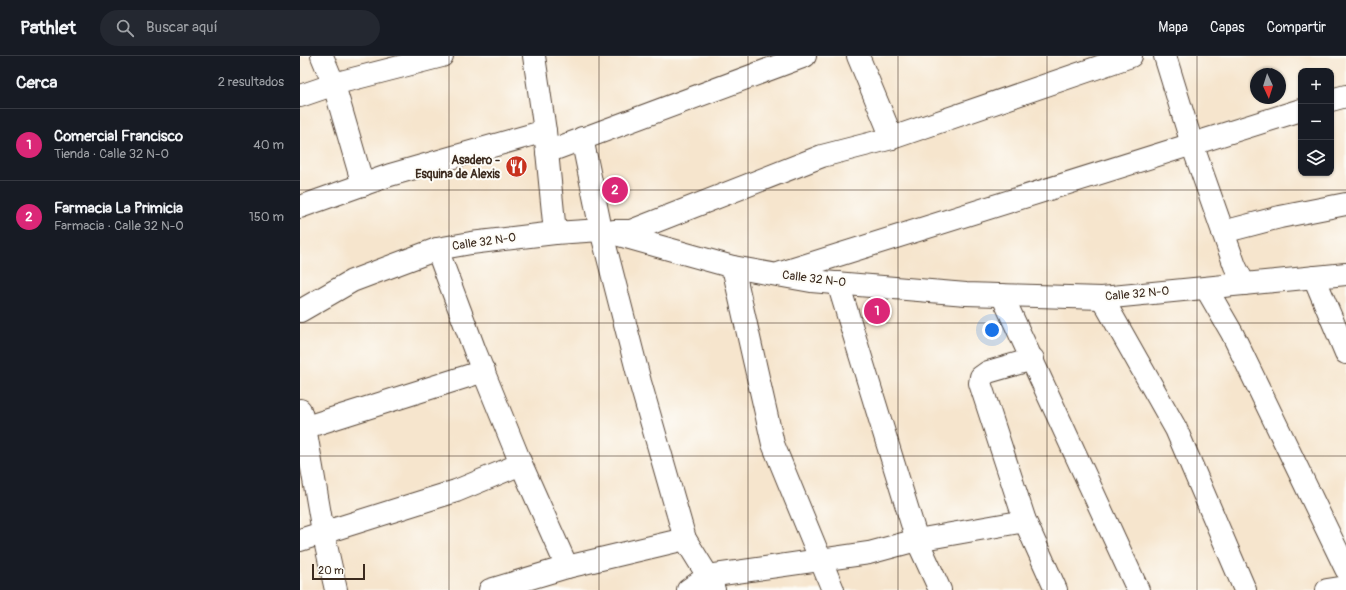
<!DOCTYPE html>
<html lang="es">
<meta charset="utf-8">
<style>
body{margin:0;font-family:Pangolin,sans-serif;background:#242831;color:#f1f3f6}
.controls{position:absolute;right:12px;top:12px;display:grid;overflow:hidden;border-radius:8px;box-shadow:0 1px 3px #0004}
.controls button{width:36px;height:36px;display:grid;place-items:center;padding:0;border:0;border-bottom:1px solid #363941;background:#171b24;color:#f1f3f6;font:20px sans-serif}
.compass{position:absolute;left:950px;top:12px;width:36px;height:36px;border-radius:50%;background:#171b24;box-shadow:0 1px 3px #0004;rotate:176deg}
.scale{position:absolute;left:12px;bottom:10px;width:53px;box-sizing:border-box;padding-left:4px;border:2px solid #3b2a1e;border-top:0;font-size:11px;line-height:14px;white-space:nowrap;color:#3b2a1e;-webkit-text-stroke:3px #fdfcf7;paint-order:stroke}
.you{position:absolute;left:692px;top:274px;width:14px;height:14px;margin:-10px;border:3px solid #fff;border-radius:50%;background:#1a73e8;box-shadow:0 0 0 6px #1a73e833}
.badge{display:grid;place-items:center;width:26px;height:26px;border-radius:50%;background:#db2777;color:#fff;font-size:13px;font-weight:700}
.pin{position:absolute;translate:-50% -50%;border:2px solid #fff;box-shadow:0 1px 4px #0006}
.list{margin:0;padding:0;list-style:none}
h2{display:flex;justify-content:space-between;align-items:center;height:52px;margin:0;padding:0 16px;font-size:17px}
h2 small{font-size:13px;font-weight:400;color:#9ea1a6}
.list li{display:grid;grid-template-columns:26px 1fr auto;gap:12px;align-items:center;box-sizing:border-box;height:72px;padding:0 16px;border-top:1px solid #363941}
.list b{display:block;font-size:15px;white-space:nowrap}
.list p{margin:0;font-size:13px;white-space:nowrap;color:#9ea1a6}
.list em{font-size:13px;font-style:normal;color:#9ea1a6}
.icon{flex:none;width:22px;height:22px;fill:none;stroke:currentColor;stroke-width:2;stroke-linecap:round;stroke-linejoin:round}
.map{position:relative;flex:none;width:1046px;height:534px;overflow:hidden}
header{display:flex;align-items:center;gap:24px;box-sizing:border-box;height:56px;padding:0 20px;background:#171b24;border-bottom:1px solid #363941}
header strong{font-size:19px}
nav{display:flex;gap:22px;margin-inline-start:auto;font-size:14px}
.search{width:280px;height:36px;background:#242831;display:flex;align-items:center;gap:10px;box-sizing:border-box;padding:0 14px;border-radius:22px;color:#9ea1a6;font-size:15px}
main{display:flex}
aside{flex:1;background:#171b24}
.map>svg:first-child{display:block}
</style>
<header>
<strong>Pathlet</strong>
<div class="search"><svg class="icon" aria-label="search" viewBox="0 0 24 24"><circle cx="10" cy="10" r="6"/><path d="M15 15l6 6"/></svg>Buscar aquí</div>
<nav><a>Mapa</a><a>Capas</a><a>Compartir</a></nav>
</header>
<main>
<aside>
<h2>Cerca<small>2 resultados</small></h2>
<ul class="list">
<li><span class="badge">1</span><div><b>Comercial Francisco</b><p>Tienda · Calle 32 N-O</p></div><em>40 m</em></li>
<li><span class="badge">2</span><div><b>Farmacia La Primicia</b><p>Farmacia · Calle 32 N-O</p></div><em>150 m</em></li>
</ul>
</aside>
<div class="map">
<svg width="1046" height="534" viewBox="0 0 1046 534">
<rect width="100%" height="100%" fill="#fdfcf7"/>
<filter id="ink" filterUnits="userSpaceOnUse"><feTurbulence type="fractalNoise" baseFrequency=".025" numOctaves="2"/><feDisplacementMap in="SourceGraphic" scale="8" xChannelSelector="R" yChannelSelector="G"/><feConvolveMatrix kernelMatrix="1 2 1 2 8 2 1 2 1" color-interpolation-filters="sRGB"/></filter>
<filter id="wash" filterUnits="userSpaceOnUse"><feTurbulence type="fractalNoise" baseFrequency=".012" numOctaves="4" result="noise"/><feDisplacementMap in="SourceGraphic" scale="16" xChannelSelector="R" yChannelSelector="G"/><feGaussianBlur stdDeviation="0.9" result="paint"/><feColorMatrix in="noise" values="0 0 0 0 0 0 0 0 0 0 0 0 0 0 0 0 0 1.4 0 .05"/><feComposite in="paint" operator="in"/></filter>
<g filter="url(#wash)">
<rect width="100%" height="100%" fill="#f6e5cd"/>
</g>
<g filter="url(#ink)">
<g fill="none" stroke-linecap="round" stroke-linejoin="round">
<defs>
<g id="minor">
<polyline points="22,0 34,29 63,129"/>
<polyline points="234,0 245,75 255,177"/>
<polyline points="558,0 592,82"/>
<polyline points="865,0 892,88 935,210 944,228"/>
<polyline points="0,40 41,26 142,0"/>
<polyline points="1031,44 1046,40"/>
<polyline points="282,82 301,174 340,326 385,483 408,520 414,534"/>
<polyline points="247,96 505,0"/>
<polyline points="0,151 90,119 245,75"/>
<polyline points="314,175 331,175 522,100 592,82 831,0"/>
<polyline points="923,176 980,161 1046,148"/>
<polyline points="137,193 175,295 221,408 267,511"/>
<polyline points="433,211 473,388 533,534"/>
<polyline points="481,217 1001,54"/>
<polyline points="1014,221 1046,297"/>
<polyline points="538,227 617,484 640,534"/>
<polyline points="906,232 932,277 1046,513"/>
<polyline points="702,239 838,534"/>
<polyline points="802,242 876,373 945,534"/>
<polyline points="0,255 52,225 137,193 171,187 255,177 301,174 433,211 511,225 666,238 802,242 1046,218"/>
<polyline points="733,303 688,316 681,321 680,327 725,465 756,534"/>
<polyline points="0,354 5,371 23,476 36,534"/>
<polyline points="0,373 184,315"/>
<polyline points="0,484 156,435 221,408"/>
<polyline points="190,534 267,511 385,483"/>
<polyline points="388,534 408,520 569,497 617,484 725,465"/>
<polyline points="1027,534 1046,531"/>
</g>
</defs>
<use href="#minor" stroke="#574638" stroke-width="24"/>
<use href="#minor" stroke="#fff" stroke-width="22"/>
</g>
</g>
<path fill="none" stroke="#3b2a1e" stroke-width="1" stroke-opacity="0.55" d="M149 0V534M299 0V534M448 0V534M598 0V534M747 0V534M897 0V534M0 134H1046M0 267H1046M0 400H1046"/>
<defs>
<symbol id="restaurant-disc" viewBox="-11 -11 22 22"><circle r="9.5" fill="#c8321e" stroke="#fdfcf7"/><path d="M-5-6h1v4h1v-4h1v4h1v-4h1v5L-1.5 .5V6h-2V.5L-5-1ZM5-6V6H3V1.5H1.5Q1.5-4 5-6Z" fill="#fff"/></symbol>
</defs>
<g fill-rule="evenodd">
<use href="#restaurant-disc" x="204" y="98" width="25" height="25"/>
</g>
<g text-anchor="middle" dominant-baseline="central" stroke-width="4" stroke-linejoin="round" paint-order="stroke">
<g font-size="12" font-weight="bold" fill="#3b2a1e" stroke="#fdfcf7" text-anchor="end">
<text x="200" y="104">Asadero -<tspan x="200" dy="14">Esquina de Alexis</tspan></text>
</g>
<g font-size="12" fill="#3b2a1e" stroke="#fdfcf7">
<text transform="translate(184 186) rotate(-8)">Calle 32 N-O</text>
<text transform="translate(514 223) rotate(7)">Calle 32 N-O</text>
<text transform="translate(837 238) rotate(-5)">Calle 32 N-O</text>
</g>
</g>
</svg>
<div class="controls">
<button>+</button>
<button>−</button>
<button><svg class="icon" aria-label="layers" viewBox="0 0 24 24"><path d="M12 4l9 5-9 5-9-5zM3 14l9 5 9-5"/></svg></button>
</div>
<svg class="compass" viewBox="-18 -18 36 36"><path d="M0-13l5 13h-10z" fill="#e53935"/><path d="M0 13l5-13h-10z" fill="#9ea1a6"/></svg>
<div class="scale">20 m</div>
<div class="you"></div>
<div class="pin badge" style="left:577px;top:255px">1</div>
<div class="pin badge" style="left:315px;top:134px">2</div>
</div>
</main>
